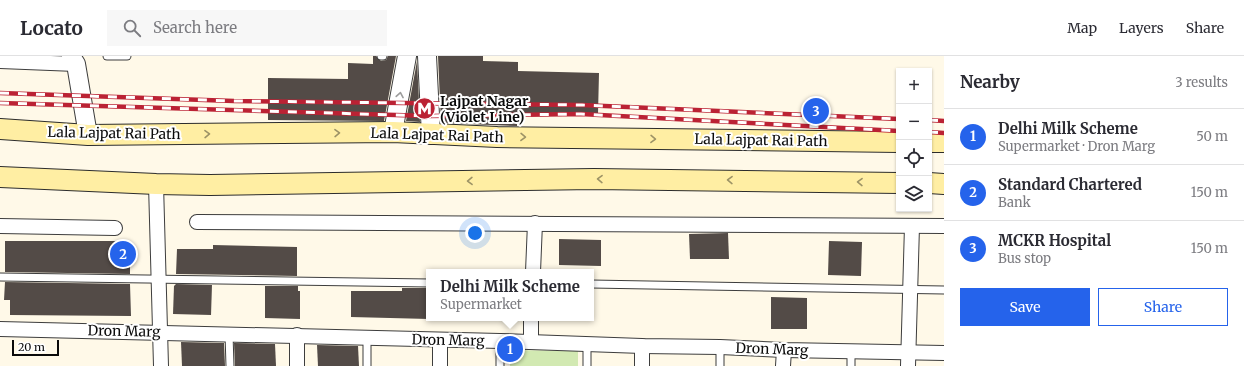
<!DOCTYPE html>
<meta charset="utf-8">
<style>
body{margin:0;font-family:Merriweather,serif;background:#f7f7f7;color:#2b2b33}
.controls{position:absolute;right:12px;top:12px;display:grid;overflow:hidden;border-radius:0px;box-shadow:0 1px 3px #0004}
.controls button{width:36px;height:36px;display:grid;place-items:center;padding:0;border:0;border-bottom:1px solid #e1e1e2;background:#fff;color:#2b2b33;font:20px sans-serif}
.scale{position:absolute;left:12px;bottom:10px;width:47px;box-sizing:border-box;padding-left:4px;border:2px solid #0a0a0a;border-top:0;font-size:11px;line-height:14px;white-space:nowrap;color:#0a0a0a;-webkit-text-stroke:3px #fff;paint-order:stroke}
.you{position:absolute;left:475px;top:177px;width:14px;height:14px;margin:-10px;border:3px solid #fff;border-radius:50%;background:#1a73e8;box-shadow:0 0 0 6px #1a73e833}
.badge{display:grid;place-items:center;width:26px;height:26px;border-radius:50%;background:#2563eb;color:#fff;font-size:13px;font-weight:700}
.pin{position:absolute;translate:-50% -50%;border:2px solid #fff;box-shadow:0 1px 4px #0006}
.popup{position:absolute;left:426px;top:213px;width:168px;height:52px;box-sizing:border-box;display:grid;place-content:center;border-radius:0px;background:#fff;filter:drop-shadow(0 1px 3px #0005);font-size:13px;white-space:nowrap;color:#7c7c81}
.popup b{font-size:15px;color:#2b2b33}
.popup::after{content:'';position:absolute;left:50%;top:100%;margin-left:-8px;border:8px solid transparent;border-top-color:#fff}
.list{margin:0;padding:0;list-style:none}
h2{display:flex;justify-content:space-between;align-items:center;height:52px;margin:0;padding:0 16px;font-size:17px}
h2 small{font-size:13px;font-weight:400;color:#7c7c81}
.list li{display:grid;grid-template-columns:26px 1fr auto;gap:12px;align-items:center;box-sizing:border-box;height:56px;padding:0 16px;border-top:1px solid #e1e1e2}
.list b{display:block;font-size:15px;white-space:nowrap}
.list p{margin:0;font-size:13px;white-space:nowrap;color:#7c7c81}
.list em{font-size:13px;font-style:normal;color:#7c7c81}
.actions{display:flex;gap:8px;padding:12px 16px}
.actions a{flex:1;padding:9px 0;border:1px solid #2563eb;border-radius:0px;text-align:center;font-size:14px;color:#2563eb}
.actions .main{background:#2563eb;color:#fff}
.icon{flex:none;width:22px;height:22px;fill:none;stroke:currentColor;stroke-width:2;stroke-linecap:round;stroke-linejoin:round}
.map{position:relative;flex:none;width:944px;height:310px;overflow:hidden}
header{display:flex;align-items:center;gap:24px;box-sizing:border-box;height:56px;padding:0 20px;background:#fff;border-bottom:1px solid #e1e1e2}
header strong{font-size:19px}
nav{display:flex;gap:22px;margin-inline-start:auto;font-size:14px}
.search{width:280px;height:36px;background:#f7f7f7;display:flex;align-items:center;gap:10px;box-sizing:border-box;padding:0 14px;border-radius:0px;color:#7c7c81;font-size:15px}
main{display:flex}
aside{flex:1;background:#fff}
.map>svg:first-child{display:block}
</style>
<header>
<strong>Locato</strong>
<div class="search"><svg class="icon" aria-label="search" viewBox="0 0 24 24"><circle cx="10" cy="10" r="6"/><path d="M15 15l6 6"/></svg>Search here</div>
<nav><a>Map</a><a>Layers</a><a>Share</a></nav>
</header>
<main>
<div class="map">
<svg width="944" height="310" viewBox="0 0 944 310">
<rect width="100%" height="100%" fill="#fff9e8"/>
<polygon fill="#d2e9b2" points="510,294 578,295 578,310 510,310"/>
<g fill="#534b47">
<polygon points="373,0 376,0 381,5 386,4 388,0 396,0 384,65 268,64 268,22 348,23 348,7 373,8"/>
<polygon points="438,0 483,0 483,5 518,6 518,15 599,17 598,58 517,57 517,70 441,67"/>
<polygon points="417,5 420,66 406,65"/>
<polygon points="728,177 729,203 690,203 689,178"/>
<polygon points="559,183 601,184 601,210 559,209"/>
<polygon points="5,185 130,185 130,218 5,216"/>
<polygon points="829,185 862,186 861,220 828,219"/>
<polygon points="213,189 297,191 297,220 176,218 177,193 213,193"/>
<polygon points="5,226 130,228 131,260 10,259 10,244 4,244"/>
<polygon points="176,228 212,229 211,259 173,258 174,230"/>
<polygon points="265,230 298,230 298,235 300,235 300,263 265,262"/>
<polygon points="402,232 429,232 429,263 351,261 351,235 402,235"/>
<polygon points="771,241 807,242 807,273 771,273"/>
<polygon points="181,286 224,287 225,310 182,310"/>
<polygon points="234,287 275,288 276,310 235,310"/>
<polygon points="317,289 358,290 359,310 318,310"/>
</g>
<g fill="none" stroke-linecap="round" stroke-linejoin="round">
<defs>
<g id="service">
<polyline points="107,0 127,0"/>
<polyline points="381,0 383,0"/>
<polyline points="0,221 429,227"/>
<polyline points="591,228 944,234"/>
<polyline points="229,278 230,310"/>
<polyline points="367,281 367,310"/>
<polyline points="500,285 500,310"/>
<polyline points="587,310 587,287"/>
<polyline points="720,310 720,291"/>
<polyline points="851,310 851,295"/>
</g>
<g id="minor">
<polyline points="0,5 76,8"/>
<polyline points="156,128 161,310"/>
<polyline points="197,166 944,170"/>
<polyline points="0,170 115,172"/>
<polyline points="533,216 535,167"/>
<polyline points="0,273 500,285 642,290 720,291 784,294 944,297"/>
<polyline points="531,286 531,262"/>
<polyline points="297,310 297,279"/>
<polyline points="440,310 440,284"/>
<polyline points="642,310 642,290"/>
<polyline points="783,310 784,294"/>
<polyline points="908,310 912,170"/>
</g>
<g id="tertiary">
<polyline points="71,0 76,8 88,79"/>
<polyline points="427,0 431,79"/>
<polyline points="393,76 407,0"/>
</g>
<g id="secondary">
<polyline points="0,73 88,79 393,76 497,81 899,86"/>
<polyline points="929,86 944,86"/>
<polyline points="0,121 156,128 210,129 594,123 899,127"/>
<polyline points="929,127 944,128"/>
</g>
</defs>
<use href="#service" stroke="#3d3d3d" stroke-width="9"/>
<use href="#minor" stroke="#3d3d3d" stroke-width="16"/>
<use href="#tertiary" stroke="#3d3d3d" stroke-width="20"/>
<use href="#secondary" stroke="#2c2c2c" stroke-width="22"/>
<use href="#service" stroke="#fff" stroke-width="7"/>
<use href="#minor" stroke="#fff" stroke-width="14"/>
<use href="#tertiary" stroke="#fff" stroke-width="18"/>
<use href="#secondary" stroke="#ffeea3" stroke-width="20"/>
<defs>
<g id="rail">
<polyline points="0,37 234,45 582,49 899,63"/>
<polyline points="0,47 429,60 581,58 899,75"/>
<polyline points="929,64 944,65"/>
<polyline points="929,76 944,77"/>
</g>
</defs>
<use href="#rail" stroke="#bb2234" stroke-width="4.5"/>
<use href="#rail" stroke="#fff" stroke-width="3" stroke-dasharray="9" stroke-linecap="butt"/>
</g>
<defs><path id="oneway-chevron" d="M-2-3.5L2.5 0L-2 3.5" fill="none" stroke-width="1.6" stroke-linecap="round" stroke-linejoin="round"/></defs>
<use stroke="#9d9d9d" href="#oneway-chevron" transform="translate(400 39) rotate(-80)"/>
<g stroke="#9d9366">
<use href="#oneway-chevron" transform="translate(337 77) rotate(-1)"/>
<use href="#oneway-chevron" transform="translate(207 78) rotate(-1)"/>
<use href="#oneway-chevron" transform="translate(523 81) rotate(1)"/>
<use href="#oneway-chevron" transform="translate(653 83) rotate(1)"/>
<use href="#oneway-chevron" transform="translate(600 123) rotate(-179)"/>
<use href="#oneway-chevron" transform="translate(730 124) rotate(-179)"/>
<use href="#oneway-chevron" transform="translate(470 125) rotate(179)"/>
<use href="#oneway-chevron" transform="translate(860 126) rotate(-179)"/>
</g>
<defs>
<symbol id="metro-disc" viewBox="-11 -11 22 22"><circle r="9.5" fill="#bb2234" stroke="#fff"/><path d="M-5.5 5V-5H-3L0 0L3-5H5.5V5H3V-.5L0 4L-3-.5V5Z" fill="#fff"/></symbol>
</defs>
<g fill-rule="evenodd">
<use href="#metro-disc" x="412" y="40" width="25" height="25"/>
</g>
<g text-anchor="middle" dominant-baseline="central" stroke-width="4" stroke-linejoin="round" paint-order="stroke">
<g font-size="14" font-weight="bold" fill="#0a0a0a" stroke="#fff" text-anchor="start">
<text x="440" y="45">Lajpat Nagar<tspan x="440" dy="16">(Violet Line)</tspan></text>
</g>
<g font-size="14" fill="#0a0a0a" stroke="#fff">
<text transform="translate(114 77) rotate(1)">Lala Lajpat Rai Path</text>
<text transform="translate(437 79) rotate(2)">Lala Lajpat Rai Path</text>
<text transform="translate(761 84) rotate(1)">Lala Lajpat Rai Path</text>
<text transform="translate(124 275) rotate(1)">Dron Marg</text>
<text transform="translate(448 284) rotate(1)">Dron Marg</text>
<text transform="translate(772 293) rotate(2)">Dron Marg</text>
</g>
</g>
</svg>
<div class="controls">
<button>+</button>
<button>−</button>
<button><svg class="icon" aria-label="locate" viewBox="0 0 24 24"><circle cx="12" cy="12" r="6"/><path d="M12 2v4M12 18v4M2 12h4M18 12h4"/></svg></button>
<button><svg class="icon" aria-label="layers" viewBox="0 0 24 24"><path d="M12 4l9 5-9 5-9-5zM3 14l9 5 9-5"/></svg></button>
</div>
<div class="scale">20 m</div>
<div class="you"></div>
<div class="pin badge" style="left:510px;top:293px">1</div>
<div class="popup"><b>Delhi Milk Scheme</b>Supermarket</div>
<div class="pin badge" style="left:123px;top:198px">2</div>
<div class="pin badge" style="left:816px;top:55px">3</div>
</div>
<aside>
<h2>Nearby<small>3 results</small></h2>
<ul class="list">
<li><span class="badge">1</span><div><b>Delhi Milk Scheme</b><p>Supermarket · Dron Marg</p></div><em>50 m</em></li>
<li><span class="badge">2</span><div><b>Standard Chartered</b><p>Bank</p></div><em>150 m</em></li>
<li><span class="badge">3</span><div><b>MCKR Hospital</b><p>Bus stop</p></div><em>150 m</em></li>
</ul>
<div class="actions"><a class="main">Save</a><a>Share</a></div>
</aside>
</main>
